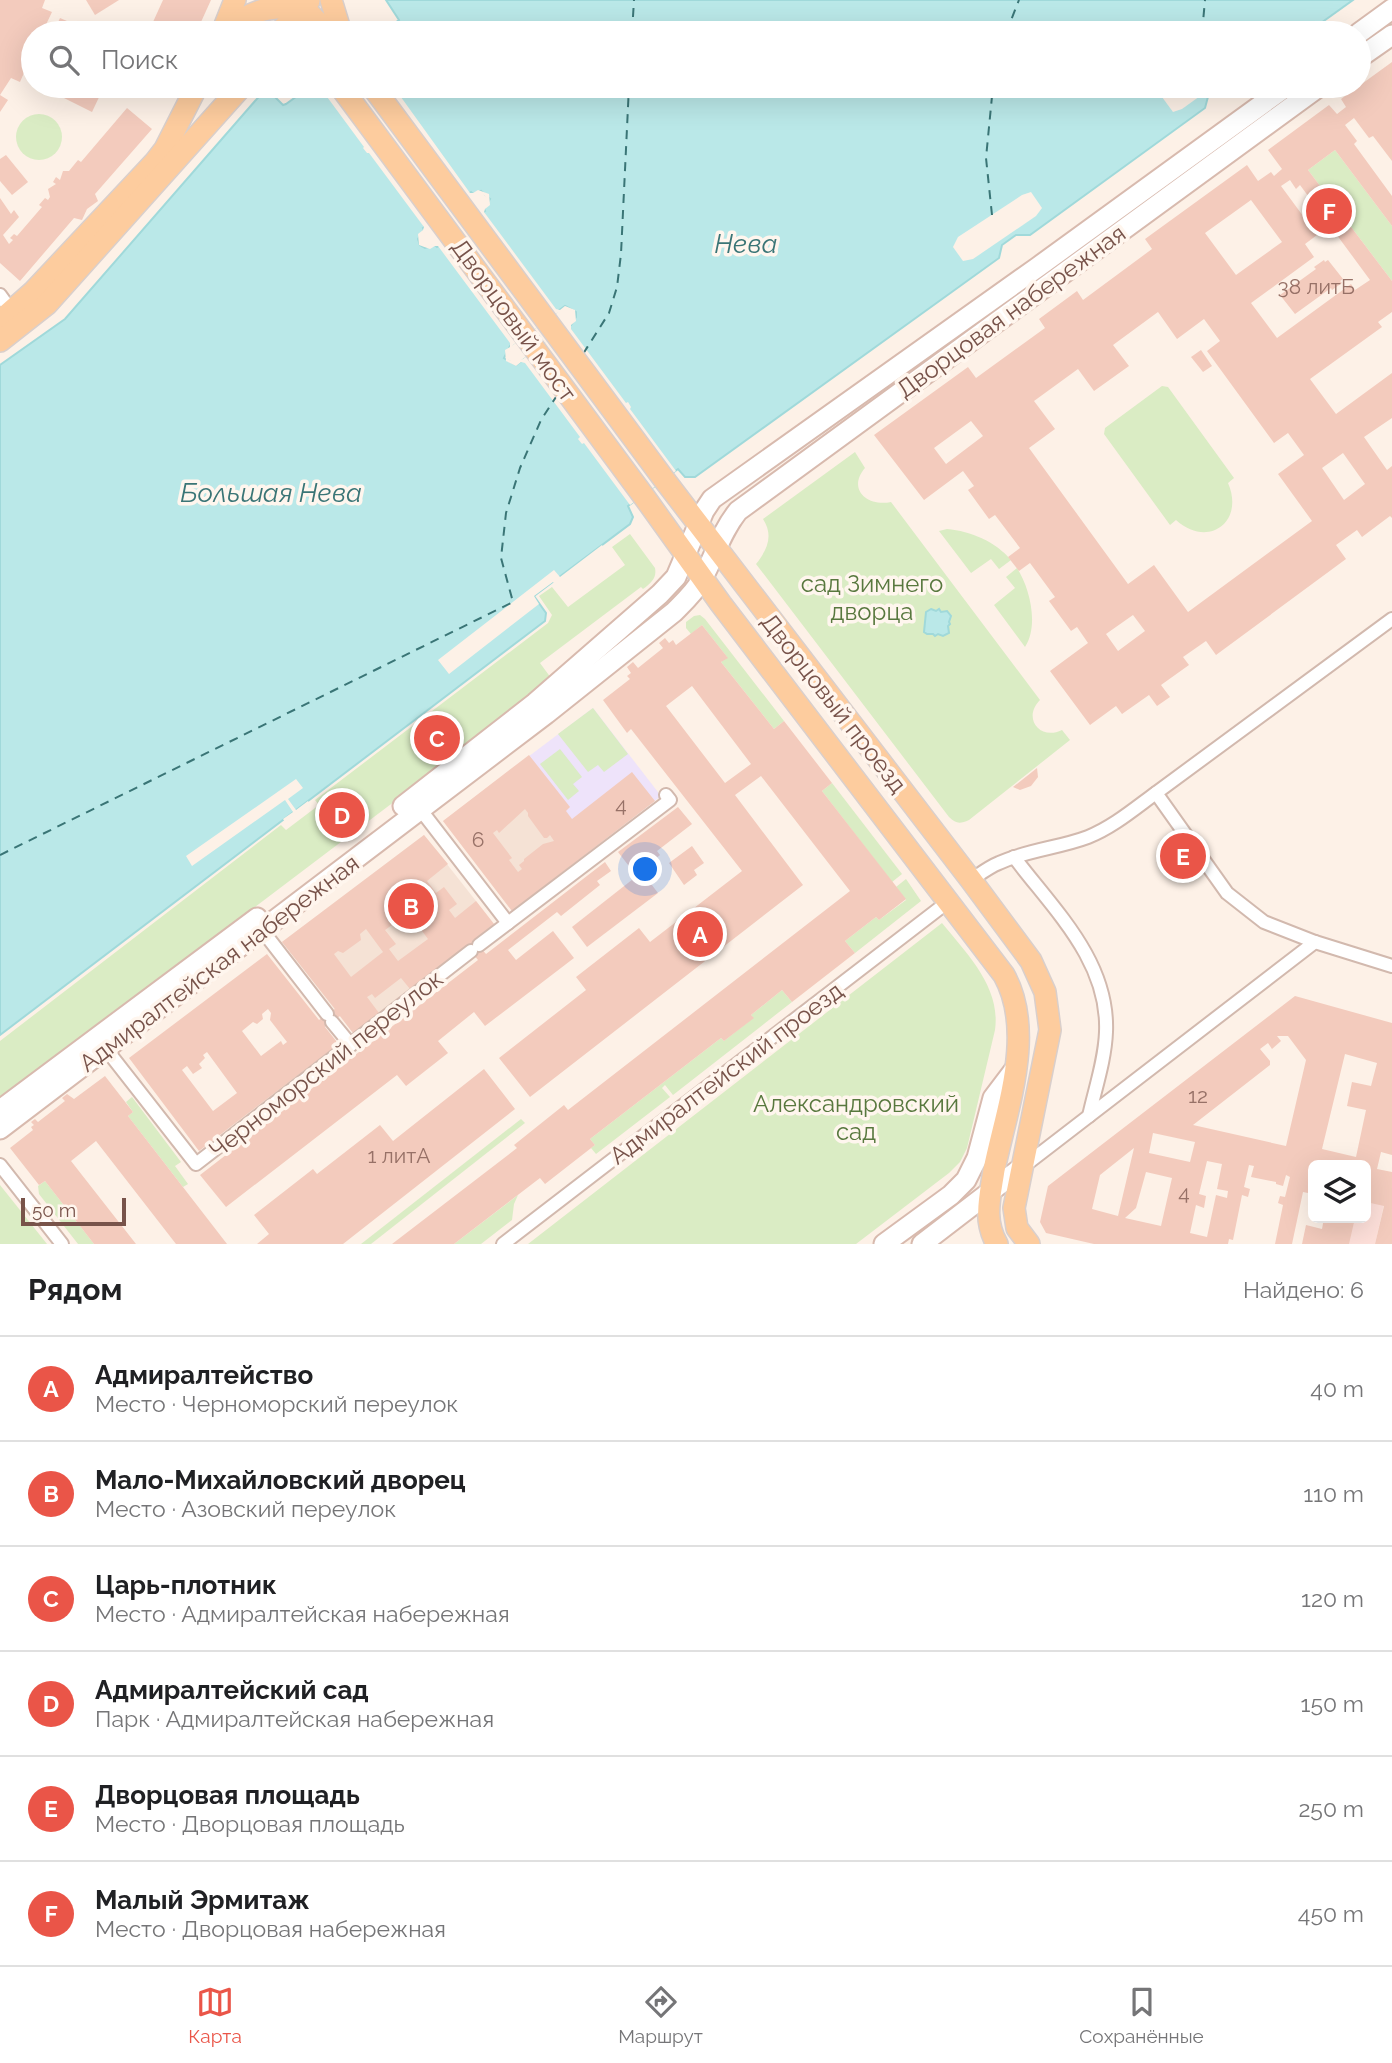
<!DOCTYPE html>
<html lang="ru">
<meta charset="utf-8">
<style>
body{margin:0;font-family:Raleway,sans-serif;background:#f2f2f2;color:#202124}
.controls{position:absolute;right:21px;bottom:21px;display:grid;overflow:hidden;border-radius:10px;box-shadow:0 7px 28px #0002}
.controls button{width:63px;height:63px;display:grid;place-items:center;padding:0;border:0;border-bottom:2px solid #e0e0e0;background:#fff;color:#202124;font:35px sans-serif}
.scale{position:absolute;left:21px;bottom:18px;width:105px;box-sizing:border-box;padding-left:7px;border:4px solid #78534a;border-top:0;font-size:19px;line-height:24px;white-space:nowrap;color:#78534a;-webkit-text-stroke:5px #fff6ee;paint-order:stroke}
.you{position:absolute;left:646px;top:870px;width:24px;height:24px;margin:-18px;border:5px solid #fff;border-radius:50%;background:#1a73e8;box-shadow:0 0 0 10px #1a73e833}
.badge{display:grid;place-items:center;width:46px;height:46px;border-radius:50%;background:#ea5548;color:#fff;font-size:23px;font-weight:700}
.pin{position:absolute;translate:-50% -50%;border:4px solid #fff;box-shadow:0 2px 7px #0006}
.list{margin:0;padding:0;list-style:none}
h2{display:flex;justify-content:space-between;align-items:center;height:91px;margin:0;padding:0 28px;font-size:30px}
h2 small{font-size:23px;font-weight:400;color:#757577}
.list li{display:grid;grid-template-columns:46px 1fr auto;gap:21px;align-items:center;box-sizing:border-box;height:105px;padding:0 28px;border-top:2px solid #e0e0e0}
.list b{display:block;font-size:26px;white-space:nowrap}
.list p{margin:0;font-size:23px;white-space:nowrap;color:#757577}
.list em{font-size:23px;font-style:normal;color:#757577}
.icon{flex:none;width:38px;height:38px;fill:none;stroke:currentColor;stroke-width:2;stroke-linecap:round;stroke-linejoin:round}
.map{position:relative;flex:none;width:1392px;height:1244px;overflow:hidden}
.search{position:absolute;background:#fff;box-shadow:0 7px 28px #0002;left:21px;right:21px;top:21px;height:77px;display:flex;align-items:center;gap:18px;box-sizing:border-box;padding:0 24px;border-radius:38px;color:#757577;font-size:26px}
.sheet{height:721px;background:#fff}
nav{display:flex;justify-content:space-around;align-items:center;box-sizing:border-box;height:98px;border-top:2px solid #e0e0e0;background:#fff;font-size:19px;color:#757577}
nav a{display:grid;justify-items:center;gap:4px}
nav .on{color:#ea5548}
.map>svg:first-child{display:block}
</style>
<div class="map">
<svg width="1392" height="1244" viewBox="0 0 1392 1244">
<rect width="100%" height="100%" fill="#fdf1e7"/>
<g fill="#f5e2d5">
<polygon points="512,769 580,858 512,911 443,821"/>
<polygon points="424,835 494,924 353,1033 282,942"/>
</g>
<polygon fill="#fee0da" points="1366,1182 1388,1187 1375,1244 1334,1244 1340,1218 1366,1218"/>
<polygon fill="#eee3fa" points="593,708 661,796 580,858 512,769"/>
<g fill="#daecc4">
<circle cx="39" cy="137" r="23"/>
<polygon points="1335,150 1392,226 1392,281 1308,170"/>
<path d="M1162 386 1168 387 1234 478 1228 483C1245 522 1208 549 1176 520L1170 525 1104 434 1105 428Z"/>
<path d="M855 452 865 468C847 489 867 507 891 502L1040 700C1022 718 1040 741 1062 730L1070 740 969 820C960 824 956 824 949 817L756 564C767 550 774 536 763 519Z"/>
<path d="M947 529C971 531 996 542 1011 560L999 569 991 559 971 573 939 531Z"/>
<path d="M630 534 655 568C657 578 651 583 643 589L641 587 540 663 551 678V683L0 1100V1041L281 825 286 830 319 805 315 800 548 623 552 615 539 596 552 587 568 607 625 565 612 547Z"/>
<path d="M1017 568C1030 588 1039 626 1025 647L994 605 1015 588 1006 577Z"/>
<polygon points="700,615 705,619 784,721 774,729 721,662 727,657 702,625 691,634 686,628 686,622 694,616"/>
<polygon points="593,708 628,754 604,772 598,765 588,772 558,734"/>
<polygon points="560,749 582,777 573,784 579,791 568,800 540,764"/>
<polygon points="832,783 902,874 892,882 822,791"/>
<polygon points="906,879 921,901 855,953 845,941 876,917 879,920 906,900 896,887"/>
<path d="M942 923C967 954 1001 987 995 1030L967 1148 960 1162 949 1173 856 1244H528Z"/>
<polygon points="782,990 792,1002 673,1095 665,1085 662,1088 670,1097 596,1154 591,1148 595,1145 590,1139 721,1038 724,1041 753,1018 751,1015"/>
<polygon points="132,1097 181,1162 175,1166 188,1184 183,1187 128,1116 133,1112 126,1102"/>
<polygon points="521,1119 525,1123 371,1244 361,1244"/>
<polygon points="45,1181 94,1244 78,1244 39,1194 38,1186"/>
<polygon points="0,1185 47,1244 0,1244"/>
<polygon points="518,1195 514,1204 512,1220 481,1244 454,1244"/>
</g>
<g fill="#bae8e8" stroke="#a0d9da" stroke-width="2" fill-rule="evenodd">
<polygon points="386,0 1353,0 1307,33 381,33 399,20"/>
<path d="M311 86H1219L1209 93 1205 108 1030 235H1016L1002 245 999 258 695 477H685L678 469 628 506 633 517 630 524 534 596 546 613 545 621 0 1035V365L65 319 262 93 270 92 283 105 286 104ZM481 191 490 199 484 209 485 211 437 247 435 245 425 248 420 245 418 239 424 230 423 228 471 192 473 194ZM565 306 576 312V317L571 325 516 365 504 358 510 346Z"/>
<polygon points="931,609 936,611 939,609 941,612 947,611 951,616 949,622 950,624 948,626 949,633 943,636 938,634 935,636 933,634 927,634 924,632 926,612"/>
</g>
<g fill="#fdf1e7" fill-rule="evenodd">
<path d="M319 86H393L470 193H473L478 190 489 194 490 205 485 209 484 212 556 309 560 310 565 306 575 310 576 321 571 325V329L626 403 628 402 631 407 630 409 676 471 630 505 584 443 582 444 578 439 580 437 525 363 521 362 516 366 506 361 505 350 510 347V343L438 246H435L430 249 419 245 418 234 423 230 424 227 369 153H367L363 148 364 147ZM478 194 484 195 487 199 481 210 437 242 430 245 423 244 422 240 427 229 471 197ZM564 311H571L573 313 571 320 567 326 523 359 516 361 509 360 508 356 513 345 557 313Z"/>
<polygon points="1171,86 1214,86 1182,109 1173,112 1162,97"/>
<polygon points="1031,192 1042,208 1036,216 973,259 963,261 953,247 958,237 1022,195"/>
<polygon points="602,545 604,548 555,584 553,582 534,596 539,604 449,674 438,660 554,570 560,577"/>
<polygon points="296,779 303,788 288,799 296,810 308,801 310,804 285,822 283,819 293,812 285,800 192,866 186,856"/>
</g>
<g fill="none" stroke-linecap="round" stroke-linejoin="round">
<g stroke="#3a7576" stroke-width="2" stroke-dasharray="9 7" stroke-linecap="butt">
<polyline points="632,33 634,0"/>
<polyline points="1006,33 1019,0"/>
<polyline points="1202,33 1205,0"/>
<polyline points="992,215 986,158 993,86"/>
<polyline points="583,354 609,313 617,287 621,254 629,86"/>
<polyline points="0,855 513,602 501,558 506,513 520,468 541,420 556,397"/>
</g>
</g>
<g fill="#f3cbbd" fill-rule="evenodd">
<polygon points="0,0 45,0 42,8 52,12 42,33 33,33 33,52 20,82 11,78 0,95 8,100 0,112"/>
<polygon points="86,0 119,0 95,15"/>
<polygon points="163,0 211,0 196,33 148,33"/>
<polygon points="60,18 95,33 53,33"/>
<path d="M1392 62V161L1373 136 1369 138 1354 118 1345 125 1357 141 1354 144 1392 196V226L1335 150 1308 170 1392 281V312L1378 322 1382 327 1310 379 1336 414 1392 373V418L1364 437 1387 470 1392 466V518L1390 516 1362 537 1357 530 1336 545 1346 559 1216 655 1206 641 1183 657 1189 665 1161 685 1170 697 1157 706 1149 695 1122 714 1116 706 1090 725 1050 671 1088 643 1077 627 1071 631 1049 601 1055 597 1030 563 1019 571 1008 557 1020 548 995 515 989 519 968 490 974 486 963 471 924 500 874 435 968 367 976 378 1045 328 1039 319 1077 291 1083 300 1152 249 1145 239 1247 165 1258 181 1271 172 1274 176 1282 169 1268 150 1329 105 1337 114 1346 107 1341 99ZM1290 180 1296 189 1300 185 1370 280 1355 290 1351 284 1277 338 1251 303 1314 257 1305 244 1317 235 1281 186ZM1251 200 1282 242 1236 275 1205 233ZM1158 312 1177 339 1204 319 1220 341 1207 351 1274 443 1288 433 1304 455 1278 474 1312 521 1188 612 1154 565 1128 584 1029 448 1055 429 1034 401 1078 369 1094 391 1129 366 1113 345ZM971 421 983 436 946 464 934 448ZM1343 453 1365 484 1344 500 1322 468ZM1133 615 1145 631 1118 651 1106 634Z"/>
<polygon points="40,86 86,86 101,93 92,112"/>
<polygon points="127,108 152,129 95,194 98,201 87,209 82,220 74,218 20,281 0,263 0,198 11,214 14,210 19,217 3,235 9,244 13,240 10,238 14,234 17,236 42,207 39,205 45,198 48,200 50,197 48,189 56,184 53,182 56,177 60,180 63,171 69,171 78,160 81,162"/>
<polygon points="6,155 28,182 12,195 0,181 0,159"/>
<polygon points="1324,260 1325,262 1328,260 1343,279 1340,281 1342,283 1332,290 1331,288 1295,314 1280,295 1316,269 1314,267"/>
<polygon points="1201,350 1212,366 1203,372 1191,357"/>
<path d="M702 625 728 658 721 662 774 729 784 721 832 783 822 791 906 899 879 920 876 917 845 941 855 953 792 1002 782 990 751 1015 754 1018 724 1041 721 1038 590 1139 595 1145 545 1184 540 1178 454 1244H392L517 1148 514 1145 564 1105 568 1110 850 891 761 776 735 795 803 885 530 1097 499 1058 586 990 576 977 639 928 650 942 742 871 631 729 627 733 603 700 630 679 627 676 631 673 627 667 633 662 638 668 663 648 659 643 665 638 669 643 673 640 676 645ZM692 686 751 764 725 783 666 706Z"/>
<path d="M529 755 570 807 566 811 572 819 632 772 655 801 512 911 443 821ZM525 809 528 813V816L544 838H547L550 835 554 841 543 844 524 859V861L519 865 522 869 518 872 509 860 512 858 493 833 497 830 499 833Z"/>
<polygon points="1037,768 1038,777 1031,786 1020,790 1013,787"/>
<polygon points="678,807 692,824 657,851 660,855 653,861 650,857 632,870 618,852"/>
<path d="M424 835 448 864 427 881 436 893 444 887 457 904 449 910 455 918 476 901 494 924 474 940 486 954 605 862 611 871 597 881 600 885 561 916 557 912 508 950 516 960 553 931 574 958 485 1026 474 1012 438 1041 448 1053 406 1086 397 1075 226 1207 200 1175 478 960 466 946 410 989 401 978 375 998 372 994 367 997 379 1013 353 1033 340 1016 326 1026 325 1027 337 1042 336 1046 199 1151 129 1058 267 954 319 1020 333 1010 335 1009 282 942ZM409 913 428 939 398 961 389 949 396 944 385 930ZM366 929 383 952 351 977 334 954 338 951 343 953 361 940 360 934ZM268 1009 271 1013 270 1020 287 1042 283 1045 281 1041 261 1056 242 1031 253 1022 257 1024 263 1019 262 1014ZM207 1052 237 1093 213 1111 182 1070 187 1066 193 1074 202 1068 199 1064 205 1058 203 1055Z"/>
<polygon points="692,846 704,863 694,870 697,875 684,885 669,863"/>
<polygon points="642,872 658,893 587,947 572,927"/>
<path d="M1295 996 1392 1023V1155L1381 1152 1377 1169 1392 1172V1244H1375L1384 1206 1366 1202V1165H1313V1194L1303 1192 1292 1244H1275L1283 1205 1278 1203 1280 1196 1285 1197 1290 1177 1286 1175 1283 1186 1276 1184V1182L1251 1177 1254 1166 1249 1165 1244 1187 1250 1189 1248 1197 1242 1195 1233 1240 1229 1239 1228 1244H1094L1046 1233 1040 1222 1048 1186ZM1277 1036H1288L1306 1060 1286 1146 1193 1125 1270 1065V1061L1260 1049 1268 1043 1272 1049 1281 1041ZM1345 1054 1377 1063 1371 1086 1352 1082 1347 1106 1366 1110 1356 1157 1322 1149ZM1153 1133 1195 1142 1190 1162 1149 1153ZM1134 1148 1118 1216 1092 1209 1100 1175ZM1207 1161 1222 1164 1217 1189 1228 1191 1227 1198 1216 1195 1207 1237 1190 1233 1196 1205 1204 1208 1206 1196 1199 1194ZM1146 1172 1172 1178 1161 1226 1125 1218 1136 1208Z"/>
<polygon points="484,1069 515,1109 343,1244 257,1244 269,1234 254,1215 313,1169 317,1174 380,1125 393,1141"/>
<polygon points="105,1076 133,1112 128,1116 227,1244 176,1244 96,1141 71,1161 136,1244 94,1244 45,1181 39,1185 10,1148 33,1130 31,1127 34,1125 31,1122 35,1119 38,1122 65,1101 62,1098 67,1094 74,1099"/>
<polygon points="1324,1218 1355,1218 1349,1244 1302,1244 1306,1225 1322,1229"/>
</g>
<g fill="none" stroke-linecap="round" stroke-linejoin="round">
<defs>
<g id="minor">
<polyline points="0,295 15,316"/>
<polyline points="1392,619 1156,793 1227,893 1264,922 1315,942 1392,966"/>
<polyline points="420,809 508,923"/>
<path d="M1014 857C1054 910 1109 961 1106 1032 1105 1060 1095 1089 1089 1116"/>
<path d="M971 880C980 874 989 867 999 863 1027 850 1059 848 1088 837 1113 827 1134 809 1156 793"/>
<polyline points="262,930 327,1014"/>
<polyline points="479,945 670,800 666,795"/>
<polyline points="332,1022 351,1045"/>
<polyline points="106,1049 196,1164 471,951"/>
<polyline points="0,1165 62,1244"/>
<polyline points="1024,1166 1315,942"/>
<polyline points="503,1244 949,901"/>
</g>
<g id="secondary">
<polyline points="1359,33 1392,9"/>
<polyline points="1359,58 1392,35"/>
<polyline points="403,806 535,703 660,594 676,577 704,511 712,499 1038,267 1287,86"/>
<polyline points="0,1110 257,918"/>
<path d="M0 1129 546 714 674 612C684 602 695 592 702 579 715 556 721 532 738 511L1320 86"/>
<polyline points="884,1244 951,1195 966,1180 977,1158 993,1098 1015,1069"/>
<polyline points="922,1244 1021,1168"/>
</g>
<g id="primary">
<polyline points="331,0 341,33"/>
<polyline points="222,33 235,0"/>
<path d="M227 33C249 8 271 7 303 7L328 33"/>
<polyline points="279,33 309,1"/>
<path d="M340 86 645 498 721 604 1004 975C1036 1033 1006 1110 994 1170 990 1197 983 1220 997 1244"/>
<polyline points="372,86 666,482 971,880 1031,961 1045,992 1050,1030 1014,1208 1017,1228 1029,1244"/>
<polyline points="0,321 34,291 155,162 165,149 197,86"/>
<polyline points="0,341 47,304 242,86"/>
</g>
</defs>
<use href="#minor" stroke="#d2b9ae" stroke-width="16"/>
<use href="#secondary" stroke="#d8baae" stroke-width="23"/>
<use href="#primary" stroke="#d9cfcc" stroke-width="24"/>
<use href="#minor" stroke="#fff" stroke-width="12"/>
<use href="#secondary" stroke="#fff" stroke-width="19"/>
<use href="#primary" stroke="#fdcc9e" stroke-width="21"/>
</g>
<g text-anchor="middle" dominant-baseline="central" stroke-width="7" stroke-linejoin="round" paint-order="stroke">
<g font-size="21" fill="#977167">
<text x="1316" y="286">38 литБ</text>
<text x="621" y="804">4</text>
<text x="478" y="839">6</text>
<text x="1198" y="1095">12</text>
<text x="399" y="1155">1 литА</text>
<text x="1184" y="1192">4</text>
</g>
<g font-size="24" fill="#78534a" stroke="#fff6ee">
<text transform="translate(1011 311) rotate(-36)">Дворцовая набережная</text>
<text transform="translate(514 320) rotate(54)">Дворцовый мост</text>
<text transform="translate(834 703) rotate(52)">Дворцовый проезд</text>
<text transform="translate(219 963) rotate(-37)">Адмиралтейская набережная</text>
<text transform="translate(326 1064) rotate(-38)">Черноморский переулок</text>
<text transform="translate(726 1073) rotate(-37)">Адмиралтейский проезд</text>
</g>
<g font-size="24" fill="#58783e" stroke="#fff6ee">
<text x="872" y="583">сад Зимнего<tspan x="872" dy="28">дворца</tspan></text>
<text x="856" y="1103">Александровский<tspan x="856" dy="28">сад</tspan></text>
</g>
<g font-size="26" font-style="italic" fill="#3a7576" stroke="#fff6ee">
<text x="746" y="244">Нева</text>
<text x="271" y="493">Большая Нева</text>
</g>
</g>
</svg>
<div class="controls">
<button><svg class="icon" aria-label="layers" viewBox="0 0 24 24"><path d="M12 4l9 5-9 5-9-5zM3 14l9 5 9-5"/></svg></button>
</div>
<div class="scale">50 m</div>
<div class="you"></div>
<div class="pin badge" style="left:700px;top:934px">A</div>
<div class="pin badge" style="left:411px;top:906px">B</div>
<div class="pin badge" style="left:437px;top:738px">C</div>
<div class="pin badge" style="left:342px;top:815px">D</div>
<div class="pin badge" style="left:1183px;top:856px">E</div>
<div class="pin badge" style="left:1329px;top:211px">F</div>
<div class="search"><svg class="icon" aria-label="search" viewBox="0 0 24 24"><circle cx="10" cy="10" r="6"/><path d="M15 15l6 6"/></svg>Поиск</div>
</div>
<section class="sheet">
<h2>Рядом<small>Найдено: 6</small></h2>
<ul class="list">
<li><span class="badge">A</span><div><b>Адмиралтейство</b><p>Место · Черноморский переулок</p></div><em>40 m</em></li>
<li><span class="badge">B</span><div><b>Мало-Михайловский дворец</b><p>Место · Азовский переулок</p></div><em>110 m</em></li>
<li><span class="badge">C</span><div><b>Царь-плотник</b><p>Место · Адмиралтейская набережная</p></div><em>120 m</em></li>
<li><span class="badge">D</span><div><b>Адмиралтейский сад</b><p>Парк · Адмиралтейская набережная</p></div><em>150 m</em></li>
<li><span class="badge">E</span><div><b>Дворцовая площадь</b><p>Место · Дворцовая площадь</p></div><em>250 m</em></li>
<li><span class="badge">F</span><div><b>Малый Эрмитаж</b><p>Место · Дворцовая набережная</p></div><em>450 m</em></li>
</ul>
</section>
<nav>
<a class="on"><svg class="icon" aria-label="map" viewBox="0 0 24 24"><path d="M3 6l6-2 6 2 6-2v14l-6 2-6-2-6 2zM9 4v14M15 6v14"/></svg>Карта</a>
<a><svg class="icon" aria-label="directions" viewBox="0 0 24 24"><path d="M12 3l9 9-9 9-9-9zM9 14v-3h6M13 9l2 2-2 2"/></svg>Маршрут</a>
<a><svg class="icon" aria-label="saved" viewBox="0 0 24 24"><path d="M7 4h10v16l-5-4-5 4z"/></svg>Сохранённые</a>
</nav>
